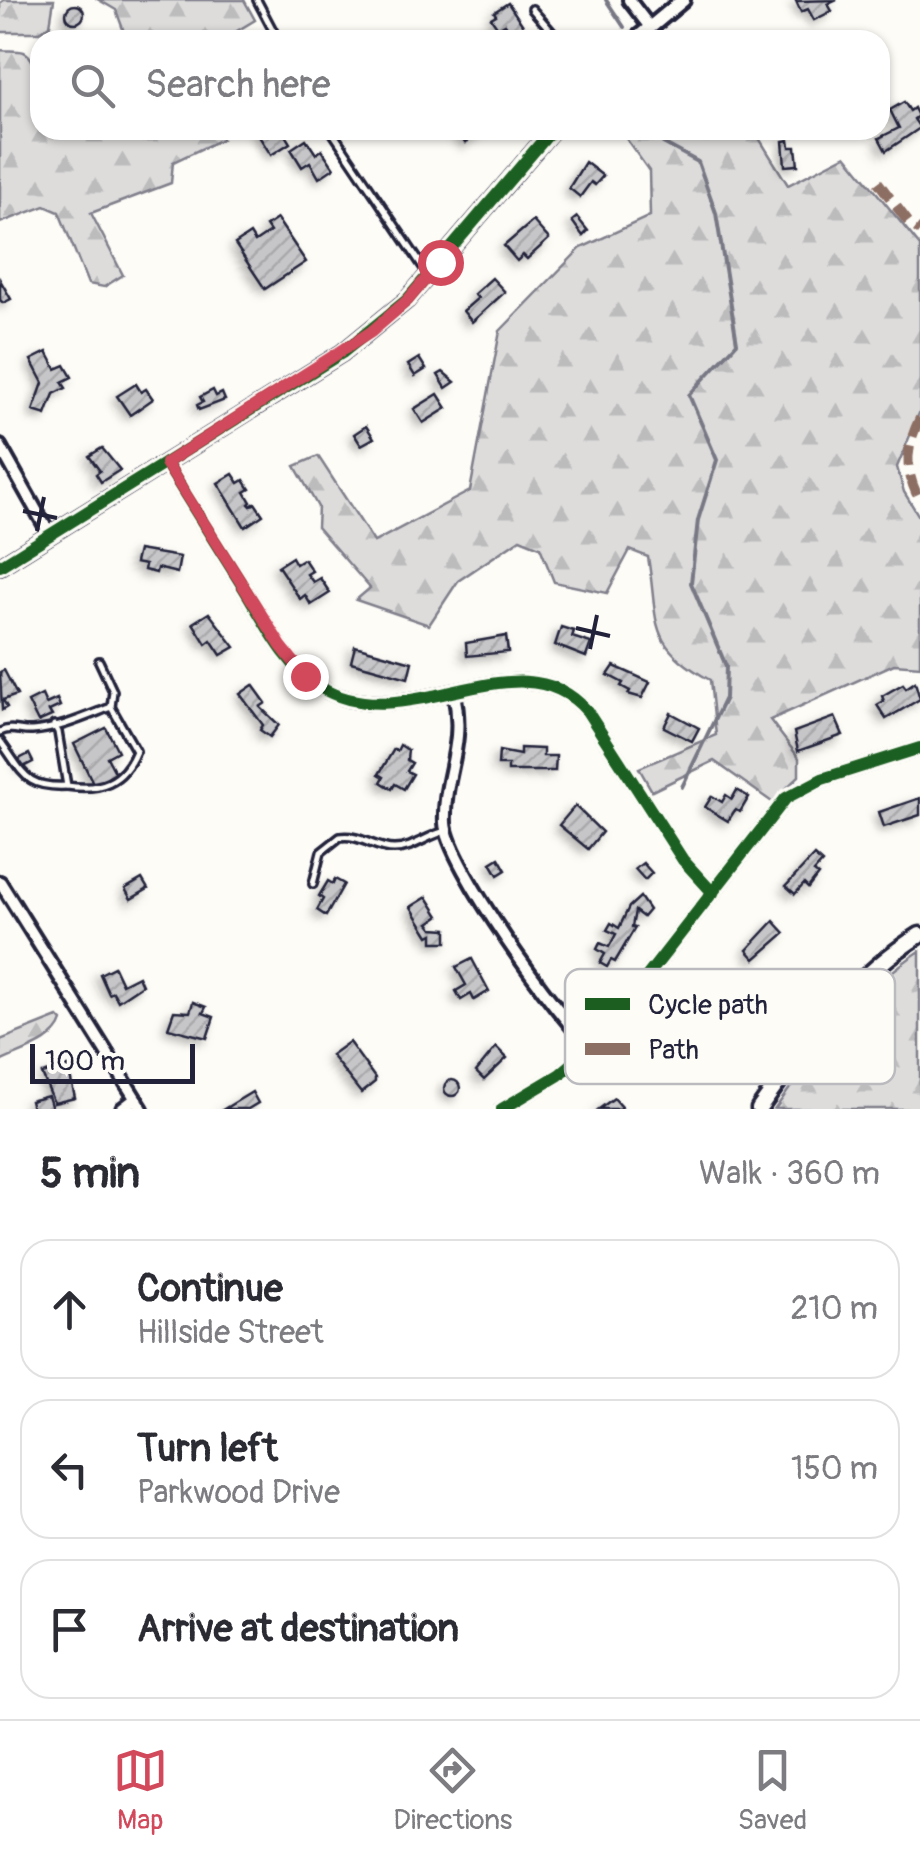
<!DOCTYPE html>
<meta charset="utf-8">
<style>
body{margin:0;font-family:Pangolin,sans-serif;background:#f7f7f7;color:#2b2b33}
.scale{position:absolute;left:30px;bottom:25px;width:165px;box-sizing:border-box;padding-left:10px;border:5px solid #22223b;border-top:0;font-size:28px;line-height:35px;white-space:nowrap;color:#22223b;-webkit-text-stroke:8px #fdfcf7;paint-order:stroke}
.stop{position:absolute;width:30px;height:30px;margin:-22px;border:8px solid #d1495b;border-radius:50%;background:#fff}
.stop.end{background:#d1495b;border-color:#fff;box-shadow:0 2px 10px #0008}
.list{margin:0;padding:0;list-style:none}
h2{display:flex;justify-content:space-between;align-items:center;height:130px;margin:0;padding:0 40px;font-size:42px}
h2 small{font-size:32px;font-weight:400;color:#7c7c81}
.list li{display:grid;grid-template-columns:65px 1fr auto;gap:30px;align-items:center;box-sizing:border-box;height:140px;margin:0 20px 20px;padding:0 20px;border:2px solid #e1e1e2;border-radius:30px}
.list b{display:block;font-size:38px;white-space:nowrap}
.list p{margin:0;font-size:32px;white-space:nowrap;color:#7c7c81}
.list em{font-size:32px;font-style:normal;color:#7c7c81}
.icon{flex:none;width:55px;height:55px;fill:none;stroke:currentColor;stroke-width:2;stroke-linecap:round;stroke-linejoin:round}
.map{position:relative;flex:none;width:920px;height:1109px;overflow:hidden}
.search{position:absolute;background:#fff;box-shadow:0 2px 8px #0004;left:30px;right:30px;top:30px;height:110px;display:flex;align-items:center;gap:25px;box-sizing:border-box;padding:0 35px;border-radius:30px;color:#7c7c81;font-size:38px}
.sheet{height:610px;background:#fff}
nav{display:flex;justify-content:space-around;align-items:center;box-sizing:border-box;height:140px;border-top:2px solid #e1e1e2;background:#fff;font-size:28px;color:#7c7c81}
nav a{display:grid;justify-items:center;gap:5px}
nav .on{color:#d1495b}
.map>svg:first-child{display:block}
</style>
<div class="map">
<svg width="920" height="1109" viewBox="0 0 920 1109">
<defs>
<pattern id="forest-firs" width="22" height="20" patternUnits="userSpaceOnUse" patternTransform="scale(2.5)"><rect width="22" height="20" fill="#dddcdb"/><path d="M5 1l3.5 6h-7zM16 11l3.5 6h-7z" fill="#bdbcbd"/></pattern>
<pattern id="building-hatch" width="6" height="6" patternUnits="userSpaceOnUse" patternTransform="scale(2.5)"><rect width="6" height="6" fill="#c6c6c8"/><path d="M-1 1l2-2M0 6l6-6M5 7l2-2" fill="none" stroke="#aaaaad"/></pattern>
<filter id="shadow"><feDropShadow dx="-4.5" dy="4.5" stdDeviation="5" flood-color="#0004"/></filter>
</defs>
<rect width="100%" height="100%" fill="#fdfcf7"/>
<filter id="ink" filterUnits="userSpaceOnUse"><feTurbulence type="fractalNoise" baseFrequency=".01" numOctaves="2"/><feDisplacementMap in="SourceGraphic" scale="20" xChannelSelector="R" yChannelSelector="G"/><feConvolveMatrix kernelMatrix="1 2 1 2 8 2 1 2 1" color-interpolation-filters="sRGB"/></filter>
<g filter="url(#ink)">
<g fill="url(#forest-firs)" stroke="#807f8b" stroke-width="2.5">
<polygon points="4,0 54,0 50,25 40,32 0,32 0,3"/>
<polygon points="99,0 244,0 255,20 222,40 127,40 116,10"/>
<path d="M0 50C7 51 18 50 24 52 43 61 40 113 40 130L100 133 217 130 222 139 173 162 171 183 91 213 123 275 104 287 88 284 59 212 45 206 0 223Z"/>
<path d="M620 130H754L788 185 846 155 920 246V411L897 467 904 492 920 518V666L894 664 770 720 799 758V776L772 802 714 761 652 791 639 768 716 735 710 680C645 644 659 622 648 557L630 550 607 593 554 582 540 547 520 539 458 581 429 625 356 600 370 588 317 527 318 507 295 466 318 456 374 542 470 491 500 331 581 248 650 216 649 171Z"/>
<path d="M920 951V1109H775C817 1050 859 991 920 951Z"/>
<path d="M58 1017 62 1021C56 1043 19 1052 0 1062V1040Z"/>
</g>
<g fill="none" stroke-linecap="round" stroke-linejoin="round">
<g stroke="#787885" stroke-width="4">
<polyline points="606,0 624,27"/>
<polyline points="659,130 663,143 698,162 716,213 737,343 689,395 717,460 698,520 691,583 726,666 725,698 682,787"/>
</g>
</g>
<g fill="url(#building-hatch)" stroke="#22223b" stroke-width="2.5" filter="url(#shadow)">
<polygon points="837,0 828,4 832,11 814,20 808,9 801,12 796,1"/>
<polygon points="508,3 524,27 518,30 522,36 516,40 505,24 498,28 491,18 496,15 494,12"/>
<circle cx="75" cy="14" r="9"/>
<polygon points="904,102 910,111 914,108 918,116 914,119 920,128 886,151 879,138 899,128 890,110"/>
<polygon points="255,130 282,130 290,143 271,155"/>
<polygon points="456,130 485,130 465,143"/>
<polygon points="306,139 316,154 322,150 334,168 319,178 310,162 302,167 291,149"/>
<polygon points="789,140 790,147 796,147 798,165 785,166 783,141"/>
<polygon points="585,162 603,176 595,185 591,182 580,197 569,188"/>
<polygon points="577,217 588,231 583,236 572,221"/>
<polygon points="277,219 306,262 265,289 235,244 250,234 255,242 270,232 266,226"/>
<polygon points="533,221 549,239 527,259 523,255 517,261 504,246"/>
<polygon points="492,278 505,292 472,322 463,311 478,298 474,294"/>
<polygon points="0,280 11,299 3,303 0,300"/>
<polygon points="47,352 56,369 65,365 72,377 62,382 66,388 54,394 46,415 33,411 43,383 31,360"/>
<polygon points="419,358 426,369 415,376 408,365"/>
<polygon points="443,372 455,382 446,388 438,375"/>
<polygon points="136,384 141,392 146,389 153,399 130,415 117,396"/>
<polygon points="213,390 216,396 222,393 225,400 199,410 197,405 203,402 200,397"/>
<polygon points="438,394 447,408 423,423 414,409"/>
<polygon points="366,426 374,438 361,445 354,434"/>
<polygon points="102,448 120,470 101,482 96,474 100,471 89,456"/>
<polygon points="233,474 239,483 244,480 250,489 245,492 251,502 249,504 251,506 255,503 263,515 245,527 218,483"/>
<polygon points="138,550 180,557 177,573 157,568 156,573 144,570 145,565 135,563"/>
<polygon points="292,557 296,564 304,559 312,571 307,574 313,582 320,578 330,593 311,605 305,595 300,599 278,566"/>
<polygon points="209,613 235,647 221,655 211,640 206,644 193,623"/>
<polygon points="561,627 574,631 572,637 591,643 586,657 555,645"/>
<polygon points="506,636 508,652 467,656 466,643"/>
<polygon points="355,646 412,662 408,678 351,662"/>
<polygon points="614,666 650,682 642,698 628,694 630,691 621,686 623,683 608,675"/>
<polygon points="4,670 17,695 3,700 7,707 2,710 0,672"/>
<polygon points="915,682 920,699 886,719 877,705 884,701 882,696 903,684 906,688"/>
<polygon points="253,685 266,703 260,707 279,725 270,737 260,730 263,725 240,694"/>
<polygon points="42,695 46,704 57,699 60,706 49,711 52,716 38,722 28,702"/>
<polygon points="671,713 699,728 692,741 664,727"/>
<polygon points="835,717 843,735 798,751 794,732"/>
<polygon points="106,728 118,751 107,757 116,774 94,785 74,744"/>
<polygon points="400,745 408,750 407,760 412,763 407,771 413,774 404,789 395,784 392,789 381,782 384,777 379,774 394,749 397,751"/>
<polygon points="520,748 543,749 543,756 556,756 555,771 508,771 508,765 498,765 499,751 520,755"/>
<polygon points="29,754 33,762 23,767 19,759"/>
<polygon points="737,790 749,797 740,812 735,810 728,821 705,807 712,796 722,802 726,795 732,799"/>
<polygon points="920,798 920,815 884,827 879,812"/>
<polygon points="575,806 602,832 588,849 559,825"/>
<polygon points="814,856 822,863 814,872 818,875 808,888 804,884 795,894 786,886"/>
<polygon points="499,858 506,870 498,875 491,863"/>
<polygon points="643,863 652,873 645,880 635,869"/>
<polygon points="142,879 148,889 131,899 125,889"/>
<polygon points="335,879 344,884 326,916 317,910 323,899 319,896 328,881 333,884"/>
<polygon points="427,897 439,916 429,923 433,928 447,929 447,942 433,942 433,934 429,936 411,907"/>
<polygon points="640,897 649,910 643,917 635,911 632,927 635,928 615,962 611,960 607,967 600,963 605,954 597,949 600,943 609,947 616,934 607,930 611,923 619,928 629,907"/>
<polygon points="774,921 785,933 755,959 747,950"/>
<polygon points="472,959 489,991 474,1000 471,994 461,1000 456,991 466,985 456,967"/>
<polygon points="114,967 122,984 138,976 142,985 118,1001 113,992 109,994 100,974"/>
<polygon points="193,1002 206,1007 203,1013 214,1017 207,1038 168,1028 174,1011 190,1012"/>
<polygon points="349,1042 375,1078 375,1082 361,1093 331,1055"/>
<polygon points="496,1047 507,1058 484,1080 476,1072"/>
<polygon points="68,1067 75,1098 54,1103 42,1074"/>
<circle cx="452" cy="1088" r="8"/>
<polygon points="252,1092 258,1103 248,1109 224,1109"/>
<polygon points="48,1096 52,1109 32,1109 30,1101"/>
<polygon points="614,1098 622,1107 620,1109 599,1109"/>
</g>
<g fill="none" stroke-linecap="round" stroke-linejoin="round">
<defs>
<g id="service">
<polyline points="257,0 278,40"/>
<polyline points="532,9 559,40"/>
<polyline points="331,130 427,273"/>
<polyline points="99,661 113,691 111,707"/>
<path d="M0 732C12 726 20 732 32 731 59 729 85 717 111 707L136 751C123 783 100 791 67 786L58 732 54 725"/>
<path d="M0 741C24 773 24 788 67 786"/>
<path d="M313 884 321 852 340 837C360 834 375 849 394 849 413 849 428 835 446 831"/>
</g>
<g id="minor">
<polyline points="629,0 649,26"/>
<polyline points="0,446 50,535"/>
<path d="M166 463C191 504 217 545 242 585 264 620 284 665 320 687 406 741 520 633 587 711L683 860 713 893"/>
<path d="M454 693C466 748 443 775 445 823 447 863 558 1019 592 1047"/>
<polyline points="0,882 142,1109"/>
<polyline points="122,1109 135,1099"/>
<polyline points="502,1109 559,1075 592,1047 786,798 822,779 920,748"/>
</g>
<g id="tertiary">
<polyline points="635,40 683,0"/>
<polyline points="0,566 342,353 407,300 552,130"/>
</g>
<path id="secondary" d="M759 1109C807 1043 849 979 920 935"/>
</defs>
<use href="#service" stroke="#22223b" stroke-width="12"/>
<use href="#minor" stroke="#22223b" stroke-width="18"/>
<use href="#tertiary" stroke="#22223b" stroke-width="20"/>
<use href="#secondary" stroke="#22223b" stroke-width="21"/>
<use href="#service" stroke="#fdfcf7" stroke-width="5"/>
<use href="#minor" stroke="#fdfcf7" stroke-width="10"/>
<use href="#tertiary" stroke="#fdfcf7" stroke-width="12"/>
<use href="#secondary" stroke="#fdfcf7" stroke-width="14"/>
<g stroke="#8d6e63" stroke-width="10" stroke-dasharray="20 10" stroke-linecap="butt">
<polyline points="878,182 909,223 920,231"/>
<path d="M920 418C905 449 904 470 920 501"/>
</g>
<defs>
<g id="cycleway">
<path d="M166 463C191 504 217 545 242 585 264 620 284 665 320 687 406 741 520 633 587 711L683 860 713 893"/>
<polyline points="0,566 342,353 407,300 552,130"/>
<polyline points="502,1109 559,1075 592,1047 786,798 822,779 920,748"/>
</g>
</defs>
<use href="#cycleway" stroke="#fdfcf7" stroke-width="19"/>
<use href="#cycleway" stroke="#1b5e20" stroke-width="12"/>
</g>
</g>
<g fill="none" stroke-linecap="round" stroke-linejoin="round" filter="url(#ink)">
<polyline stroke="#d1495b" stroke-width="12" points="305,676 281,646 166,463 371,332 408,300 440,262"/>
</g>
<path fill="none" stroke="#22223b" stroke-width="4" d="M23 511 57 518M37 531 44 497M576 628 610 636M590 649 597 615"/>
<rect x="565" y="969" width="330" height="115" rx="15" fill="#fdfcf7" stroke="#bbbbbf" stroke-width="2.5"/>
<rect x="585" y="998" width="45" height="12" fill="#1b5e20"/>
<rect x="585" y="1043" width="45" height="12" fill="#8d6e63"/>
<g font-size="28" fill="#22223b">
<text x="648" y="1014">Cycle path</text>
<text x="648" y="1059">Path</text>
</g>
</svg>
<div class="scale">100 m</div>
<div class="stop" style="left:440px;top:262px"></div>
<div class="stop end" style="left:305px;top:676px"></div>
<div class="search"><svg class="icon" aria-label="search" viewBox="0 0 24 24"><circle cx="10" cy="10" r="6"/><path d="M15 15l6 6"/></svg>Search here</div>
</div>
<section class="sheet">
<h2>5 min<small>Walk · 360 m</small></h2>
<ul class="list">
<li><svg class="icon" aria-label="ahead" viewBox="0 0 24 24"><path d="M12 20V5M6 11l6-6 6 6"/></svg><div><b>Continue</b><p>Hillside Street</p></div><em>210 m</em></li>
<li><svg class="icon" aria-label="left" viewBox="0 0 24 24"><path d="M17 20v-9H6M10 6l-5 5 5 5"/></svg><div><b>Turn left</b><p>Parkwood Drive</p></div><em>150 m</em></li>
<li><svg class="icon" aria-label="arrive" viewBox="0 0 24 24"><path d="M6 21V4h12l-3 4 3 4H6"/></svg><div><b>Arrive at destination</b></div></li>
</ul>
</section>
<nav>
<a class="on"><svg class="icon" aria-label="map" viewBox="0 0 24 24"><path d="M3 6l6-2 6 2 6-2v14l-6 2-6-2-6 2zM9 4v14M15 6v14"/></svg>Map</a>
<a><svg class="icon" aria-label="directions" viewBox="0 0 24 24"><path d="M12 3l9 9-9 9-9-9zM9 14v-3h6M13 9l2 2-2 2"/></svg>Directions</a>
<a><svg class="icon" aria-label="saved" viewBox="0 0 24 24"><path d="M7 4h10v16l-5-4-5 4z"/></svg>Saved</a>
</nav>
